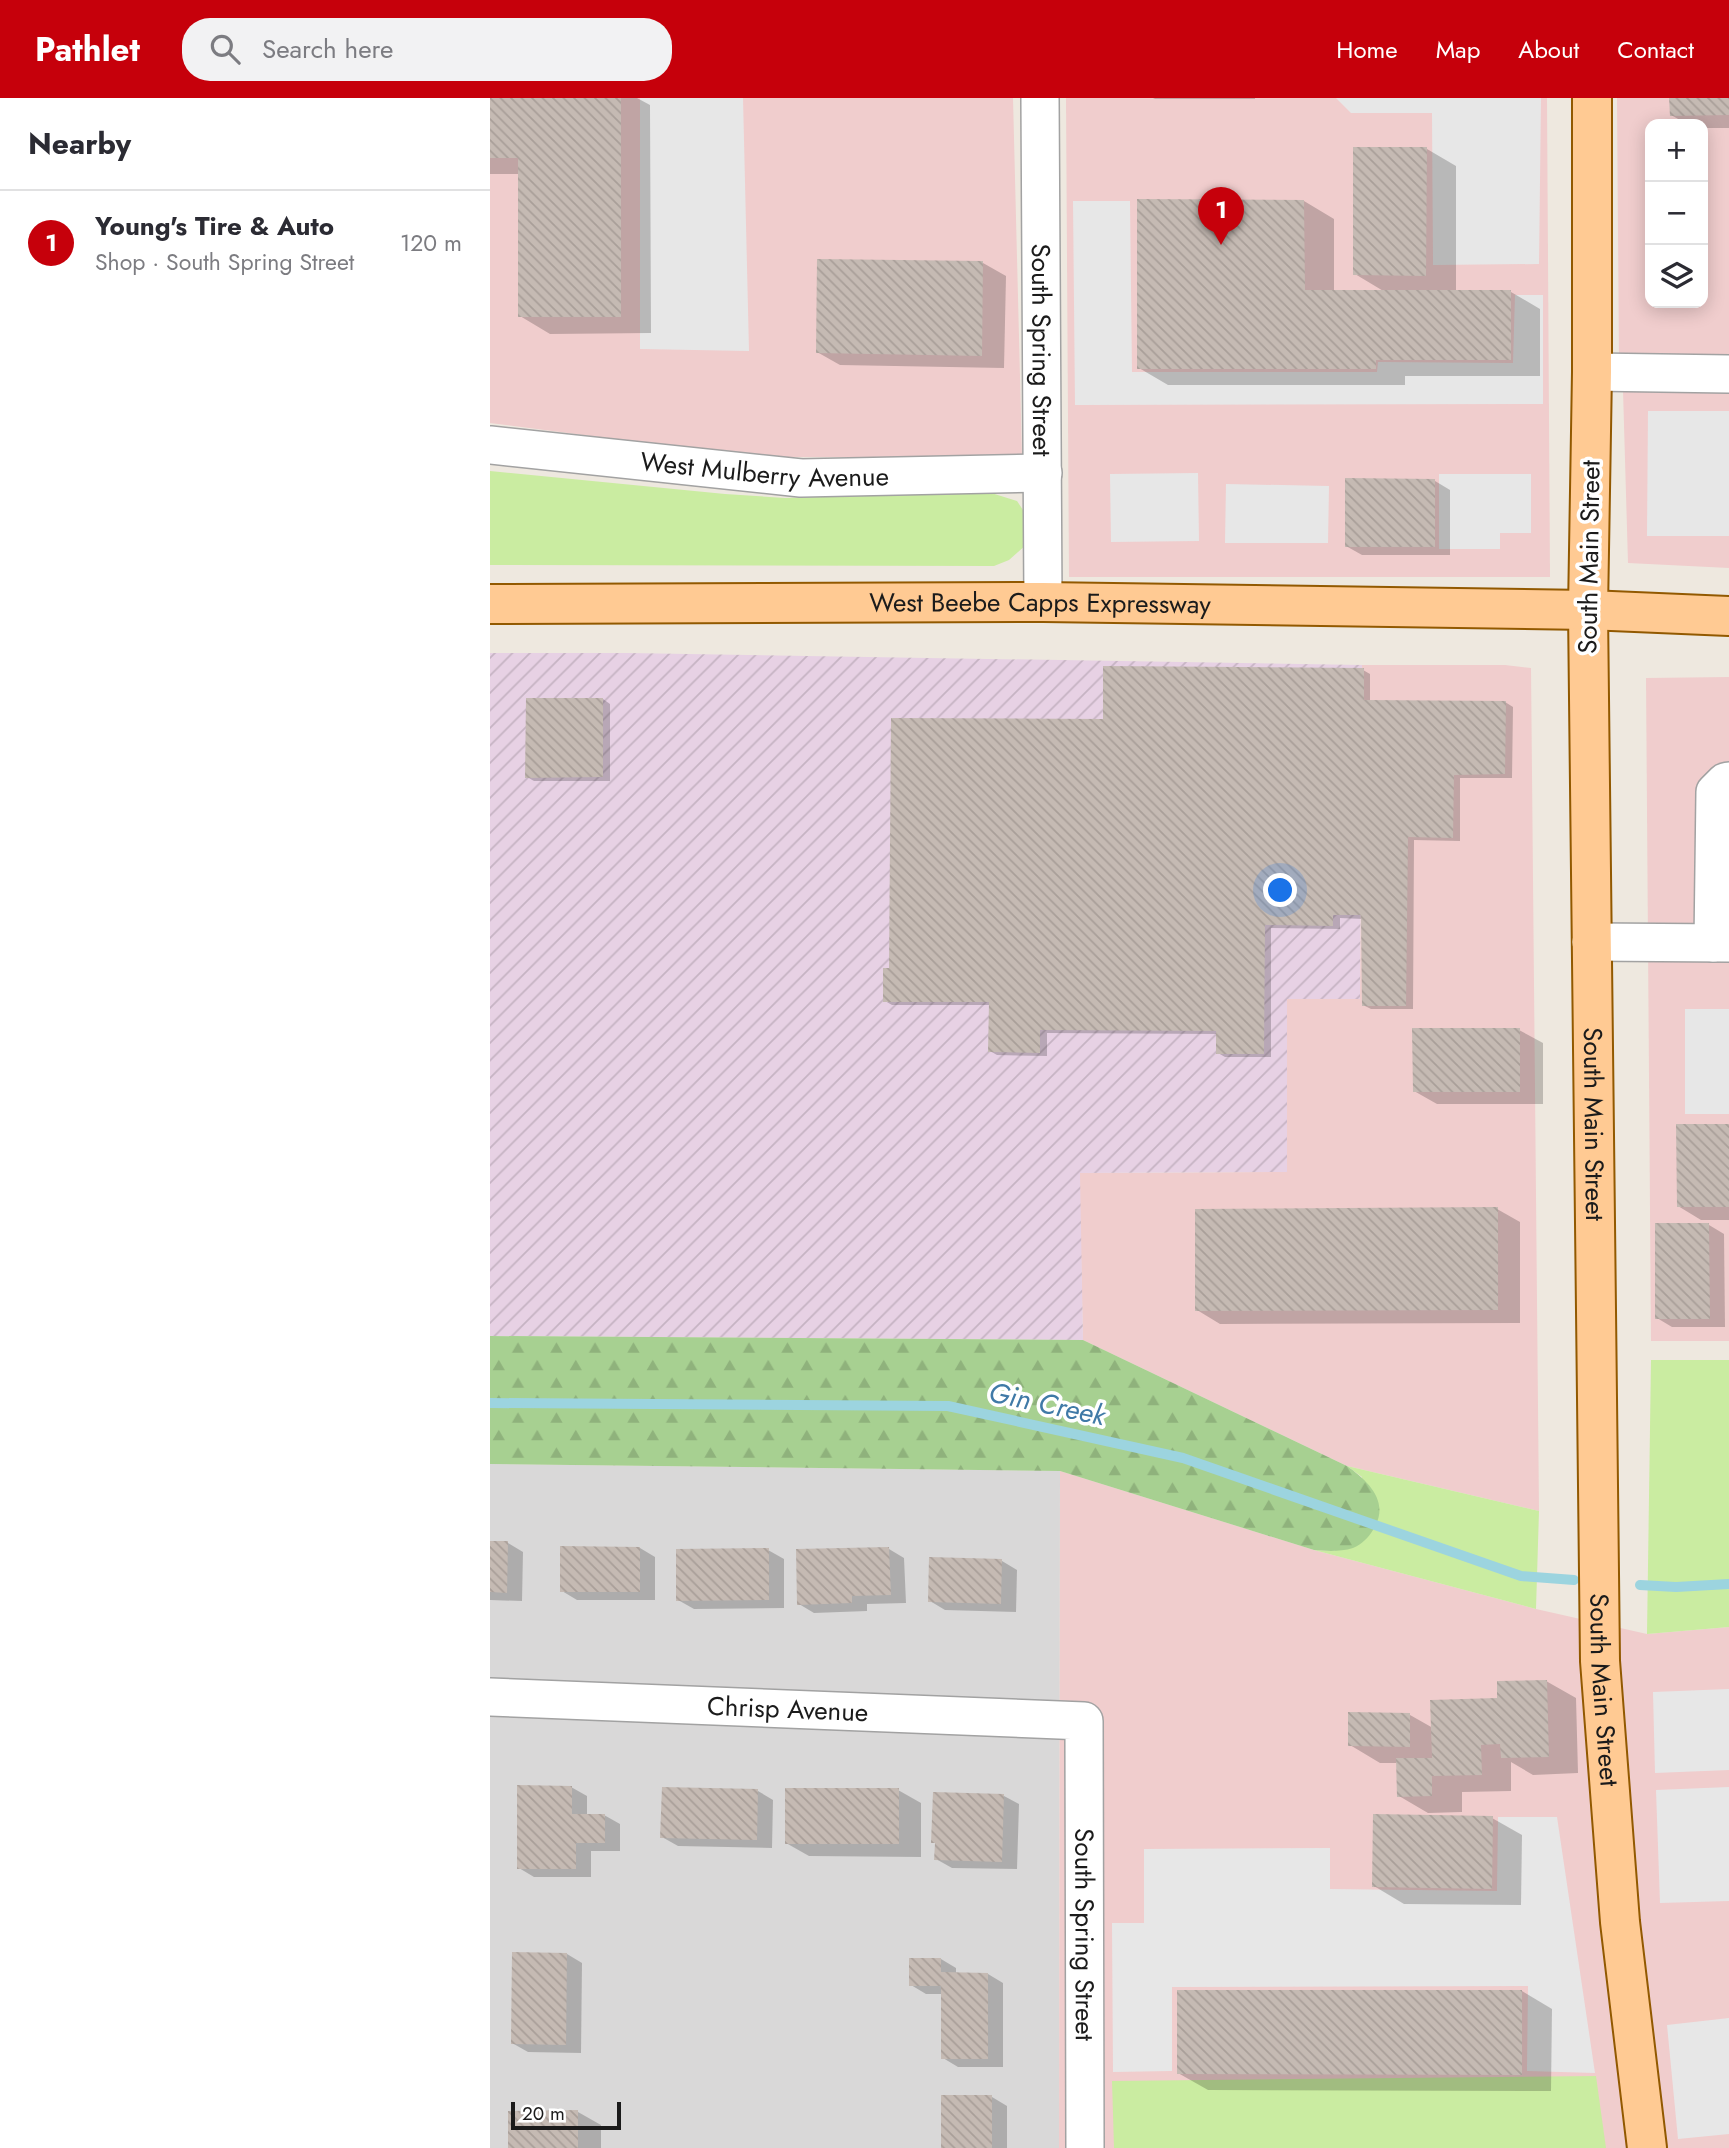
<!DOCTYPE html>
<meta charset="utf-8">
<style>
body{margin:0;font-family:Jost,sans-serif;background:#f2f2f3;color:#2b2b33}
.controls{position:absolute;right:21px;top:21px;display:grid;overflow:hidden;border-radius:14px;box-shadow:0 4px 18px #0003}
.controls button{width:63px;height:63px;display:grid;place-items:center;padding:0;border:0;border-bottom:2px solid #e1e1e2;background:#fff;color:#2b2b33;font:35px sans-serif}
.scale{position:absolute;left:21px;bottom:18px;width:110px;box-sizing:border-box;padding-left:7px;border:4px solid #1b1b1b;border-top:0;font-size:19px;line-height:24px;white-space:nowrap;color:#1b1b1b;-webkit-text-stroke:5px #fff;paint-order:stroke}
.you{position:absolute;left:791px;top:793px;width:24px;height:24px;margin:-18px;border:5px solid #fff;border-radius:50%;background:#1a73e8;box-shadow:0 0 0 10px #1a73e833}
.badge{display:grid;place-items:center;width:46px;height:46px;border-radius:50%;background:#c6000b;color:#fff;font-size:23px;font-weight:700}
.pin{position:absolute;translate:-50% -58px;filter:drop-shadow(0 2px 4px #0008)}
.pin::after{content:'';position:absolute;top:37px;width:24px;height:21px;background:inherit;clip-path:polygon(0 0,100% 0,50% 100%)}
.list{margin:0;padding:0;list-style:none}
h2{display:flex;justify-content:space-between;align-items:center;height:91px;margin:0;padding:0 28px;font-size:30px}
h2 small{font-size:23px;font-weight:400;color:#7c7c81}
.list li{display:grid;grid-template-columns:46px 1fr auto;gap:21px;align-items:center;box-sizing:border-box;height:105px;padding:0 28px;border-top:2px solid #e1e1e2}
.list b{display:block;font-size:26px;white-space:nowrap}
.list p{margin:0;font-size:23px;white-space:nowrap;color:#7c7c81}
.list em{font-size:23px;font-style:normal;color:#7c7c81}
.icon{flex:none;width:38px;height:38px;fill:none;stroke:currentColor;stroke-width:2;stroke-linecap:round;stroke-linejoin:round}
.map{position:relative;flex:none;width:1239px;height:2050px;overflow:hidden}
header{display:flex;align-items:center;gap:42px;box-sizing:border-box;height:98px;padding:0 35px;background:#c6000b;color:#fff}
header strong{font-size:33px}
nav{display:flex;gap:38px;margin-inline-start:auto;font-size:24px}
.search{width:490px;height:63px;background:#f2f2f3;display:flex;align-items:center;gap:18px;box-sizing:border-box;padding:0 24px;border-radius:28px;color:#7c7c81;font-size:26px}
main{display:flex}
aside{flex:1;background:#fff}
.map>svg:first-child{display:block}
</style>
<header>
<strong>Pathlet</strong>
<div class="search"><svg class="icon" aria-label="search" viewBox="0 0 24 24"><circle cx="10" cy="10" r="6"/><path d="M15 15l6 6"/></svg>Search here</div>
<nav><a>Home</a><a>Map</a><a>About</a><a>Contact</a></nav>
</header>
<main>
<aside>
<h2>Nearby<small></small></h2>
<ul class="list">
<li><span class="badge">1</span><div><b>Young's Tire &amp; Auto</b><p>Shop · South Spring Street</p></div><em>120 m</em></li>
</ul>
</aside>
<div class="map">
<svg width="1239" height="2050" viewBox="0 0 1239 2050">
<defs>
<pattern id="industrial-furrows" width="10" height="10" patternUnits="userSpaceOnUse" patternTransform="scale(1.75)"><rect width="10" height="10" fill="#e7d1e4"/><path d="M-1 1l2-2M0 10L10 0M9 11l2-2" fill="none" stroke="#c6b3c3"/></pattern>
<pattern id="forest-firs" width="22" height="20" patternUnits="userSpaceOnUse" patternTransform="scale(1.75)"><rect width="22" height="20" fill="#a7d091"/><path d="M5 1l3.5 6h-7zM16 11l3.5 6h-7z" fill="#8fb27c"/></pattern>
<pattern id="building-back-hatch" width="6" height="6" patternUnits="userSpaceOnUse" patternTransform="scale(1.75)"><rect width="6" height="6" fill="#c5bab3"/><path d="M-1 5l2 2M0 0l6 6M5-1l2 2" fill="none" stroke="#a99f99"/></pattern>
</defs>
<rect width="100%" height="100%" fill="#eee8df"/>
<polygon fill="#d9d8d8" points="0,1366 570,1373 569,2050 0,2050"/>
<g fill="#f0cdcd" fill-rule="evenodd">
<polygon points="0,0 523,0 532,359 263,359 0,325"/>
<polygon points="576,0 1057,0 1060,479 579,479"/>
<path d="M1127 0H1239V262L1129 263ZM1160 26H1213V205H1160Z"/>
<polygon points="1133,292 1239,293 1239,470 1138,465"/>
<polygon points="872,567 1015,567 1041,570 1049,1413 857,1368 593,1242 589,1075 797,1074 797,901 870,900"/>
<polygon points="1239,579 1239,1243 1161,1243 1156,580"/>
<polygon points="570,1373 824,1452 1046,1511 1157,1536 1239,1529 1239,2050 569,2050"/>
</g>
<polygon fill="url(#industrial-furrows)" points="0,555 138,555 872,567 870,901 797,901 797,1074 590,1075 593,1242 0,1238"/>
<g fill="#caeca1">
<polygon points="0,373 235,396 295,400 498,394 527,403 539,421 536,447 519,462 504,468 0,467"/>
<polygon points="1161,1262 1239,1262 1239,1529 1157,1536"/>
<polygon points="857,1368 1049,1413 1046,1511 824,1452 845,1453 872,1379"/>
<polygon points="1106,1978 1116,2050 624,2050 622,1983"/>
</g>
<path fill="url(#forest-firs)" d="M0 1238 593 1242 857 1368C878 1383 901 1404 883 1432 878 1440 872 1446 863 1450 850 1454 836 1453 824 1452L570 1373 0 1366Z"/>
<g fill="#e7e7e7">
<polygon points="150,0 253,0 259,253 150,251"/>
<polygon points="846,0 1051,0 1049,166 943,167 942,15 861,15"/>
<polygon points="583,103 640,103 642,274 887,274 888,264 1023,265 1025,197 1053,197 1053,306 585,307"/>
<polygon points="1158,313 1239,313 1239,438 1157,438"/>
<polygon points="708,375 709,443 621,444 620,376"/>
<polygon points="949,376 1041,376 1041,435 1010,435 1010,451 949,451"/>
<polygon points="736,386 839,388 838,445 735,445"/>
<rect x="1195" y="911" width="44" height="105"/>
<polygon points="1239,1591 1239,1672 1165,1675 1163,1594"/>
<polygon points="1239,1689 1239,1803 1170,1805 1166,1692"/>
<polygon points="1008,1719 1067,1719 1105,1975 1037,1973 1038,1888 682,1889 682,1973 623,1974 622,1825 654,1825 654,1751 840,1750 840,1791 1007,1793"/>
<polygon points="1239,1920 1239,2036 1188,2041 1177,1927"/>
</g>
<g fill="#0003">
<polygon points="0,0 147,0 160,7 161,235 60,236 30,218 30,76 0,76"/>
<polygon points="663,0 765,0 765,1 665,1"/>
<polygon points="1181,0 1239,0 1239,30 1213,30 1213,26 1197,26 1181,17"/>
<polygon points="937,51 966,68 966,194 1021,194 1050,211 1050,278 915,278 915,287 678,287 649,270 814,103 844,121 844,194 895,194 865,176"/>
<polygon points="493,165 516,178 514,270 350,267 327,254"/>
<polygon points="945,383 960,392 960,457 872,457 856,448"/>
<polygon points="873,572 880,576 880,603 1015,604 1023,609 1022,680 970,680 970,743 924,742 923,911 881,911 873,907 873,821 850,820 850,831 781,830 781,959 735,959 728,955 728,936 557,935 557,958 507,957 500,953 501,907 402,907 395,903 401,872 614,623"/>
<polygon points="113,601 120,606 120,683 44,683 37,679"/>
<polygon points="1029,932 1053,945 1053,1006 947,1006 924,993"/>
<polygon points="1239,1028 1239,1122 1211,1122 1188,1108"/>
<polygon points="1007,1111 1030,1124 1030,1225 730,1226 707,1212"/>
<polygon points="1219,1127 1234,1136 1235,1229 1182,1229 1167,1220"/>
<polygon points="0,1444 18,1445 33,1454 32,1503 0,1502"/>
<polygon points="150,1450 165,1459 165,1502 87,1502 72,1493"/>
<polygon points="399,1451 414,1460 416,1505 377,1506 377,1513 324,1515 309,1506"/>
<polygon points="278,1452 294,1461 294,1510 204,1511 188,1502"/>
<polygon points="512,1463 527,1472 526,1514 455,1512 440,1503"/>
<polygon points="1056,1583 1086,1600 1088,1675 1043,1677 1021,1664 1021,1693 972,1694 972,1714 938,1715 909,1698 908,1665 890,1665 860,1647 920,1617 943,1630"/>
<polygon points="81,1689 97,1698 97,1717 114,1717 130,1726 130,1753 101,1753 101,1779 44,1779 29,1770"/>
<polygon points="408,1692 431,1705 431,1759 319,1758 296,1745"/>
<polygon points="268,1693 283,1702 282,1750 188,1748 172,1739"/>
<polygon points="514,1698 529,1706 527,1771 462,1770 446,1761"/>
<polygon points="1002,1720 1032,1737 1031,1807 914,1806 884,1788"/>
<polygon points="77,1856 92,1865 91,1955 38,1954 22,1945"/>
<polygon points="451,1861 466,1870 466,1876 498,1876 513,1885 513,1969 468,1969 453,1960 453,1896 436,1896 421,1887"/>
<polygon points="1032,1893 1062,1911 1061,1993 718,1992 688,1975"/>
<polygon points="502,1999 517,2008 517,2050 453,2050"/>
<polygon points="88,2014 111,2027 111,2050 20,2050"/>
</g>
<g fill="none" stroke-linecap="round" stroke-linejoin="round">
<g stroke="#9cd4df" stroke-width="10">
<polyline points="0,1305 458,1308 693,1360 1031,1478 1084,1482"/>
<polyline points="1150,1487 1186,1489 1239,1486"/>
</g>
</g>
<g fill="url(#building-back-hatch)">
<polygon points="0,0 131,0 131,219 28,219 28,60 0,60"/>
<polygon points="1179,0 1239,0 1239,17 1180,18"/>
<polygon points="863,49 937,49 936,178 863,177"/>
<polygon points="647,101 814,102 815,192 1021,192 1021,262 886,262 886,271 647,271"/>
<polygon points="327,161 493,163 492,258 326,255"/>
<polygon points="855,380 945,381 945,449 855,449"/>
<polygon points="613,568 874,570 874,602 1016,603 1015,676 964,677 963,740 918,739 916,908 872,908 871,817 843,817 843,828 775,827 774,956 726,956 726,933 550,932 550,955 498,954 499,904 393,904 393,870 399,870 401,620 613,621"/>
<polygon points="36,600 113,600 113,679 35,680"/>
<polygon points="922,930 1030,930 1030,994 923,994"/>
<polygon points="1186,1026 1239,1026 1239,1109 1187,1109"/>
<polygon points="1008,1109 1008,1212 705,1213 705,1111"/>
<polygon points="1165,1125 1219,1125 1220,1221 1165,1221"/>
<polygon points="0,1443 18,1443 17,1495 0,1494"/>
<polygon points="70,1448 150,1449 150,1494 70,1494"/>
<polygon points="399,1449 401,1497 362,1498 362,1505 307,1507 306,1451"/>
<polygon points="279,1450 279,1502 186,1503 186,1451"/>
<polygon points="439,1459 512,1461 511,1506 438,1504"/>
<polygon points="1057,1582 1059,1659 1011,1660 1010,1646 991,1647 992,1677 942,1678 942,1698 907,1699 906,1660 942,1660 940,1602 1007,1600 1007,1583"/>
<polygon points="858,1614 920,1615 920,1649 858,1648"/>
<polygon points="27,1687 82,1688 82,1716 115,1716 115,1745 86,1745 86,1771 27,1771"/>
<polygon points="172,1689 268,1691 267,1742 170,1740"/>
<rect x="295" y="1690" width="114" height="56"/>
<polygon points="443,1694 514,1696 512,1764 444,1762 445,1745 441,1745"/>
<polygon points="883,1716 1003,1718 1002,1791 882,1789"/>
<polygon points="22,1854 77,1855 76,1947 21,1946"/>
<polygon points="419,1860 451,1860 451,1874 498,1875 498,1961 451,1961 451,1888 419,1888"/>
<polygon points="687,1892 1032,1892 1032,1977 687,1976"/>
<rect x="451" y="1997" width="51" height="53"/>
<polygon points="88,2012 88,2050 18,2050 18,2013"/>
</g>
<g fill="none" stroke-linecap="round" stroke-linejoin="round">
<defs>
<g id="minor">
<path id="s1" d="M550 0 553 504"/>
<polyline points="1102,274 1239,276"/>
<path id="s2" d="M0 347 311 380 553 375"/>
<polyline points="1101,844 1239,845"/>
<polyline points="1223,845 1225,694 1235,684 1239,683"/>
<path id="s3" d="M0 1599 594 1623 595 2050"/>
</g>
<g id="major">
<path id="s4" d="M1102 0V274L1098 512 1110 1563 1130 1824 1157 2050"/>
<path id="s5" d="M0 506 553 504 1098 512 1239 518"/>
</g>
</defs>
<use href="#minor" stroke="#a2a2a2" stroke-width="40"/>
<use href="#major" stroke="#925900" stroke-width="42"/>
<use href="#minor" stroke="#fff" stroke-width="37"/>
<use href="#major" stroke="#ffca93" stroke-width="38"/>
</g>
<g text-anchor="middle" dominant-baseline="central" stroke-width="7" stroke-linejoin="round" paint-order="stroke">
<g font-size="26" fill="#1b1b1b" stroke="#fff">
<text stroke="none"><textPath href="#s1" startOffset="252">South Spring Street</textPath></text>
<text stroke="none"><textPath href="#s2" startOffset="276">West Mulberry Avenue</textPath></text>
<text transform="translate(1099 459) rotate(-89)">South Main Street</text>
<text stroke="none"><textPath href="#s5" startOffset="550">West Beebe Capps Expressway</textPath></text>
<text stroke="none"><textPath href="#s4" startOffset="1026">South Main Street</textPath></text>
<text stroke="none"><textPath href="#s4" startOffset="1592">South Main Street</textPath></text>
<text stroke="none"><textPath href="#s3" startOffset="298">Chrisp Avenue</textPath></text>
<text stroke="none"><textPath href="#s3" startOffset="808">South Spring Street</textPath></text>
</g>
<g font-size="28" font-style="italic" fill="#407aa7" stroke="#fff">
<text transform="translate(557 1306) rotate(12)">Gin Creek</text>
</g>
</g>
</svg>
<div class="controls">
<button>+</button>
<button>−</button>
<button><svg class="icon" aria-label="layers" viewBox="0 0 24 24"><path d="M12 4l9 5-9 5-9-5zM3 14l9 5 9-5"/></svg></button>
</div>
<div class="scale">20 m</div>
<div class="you"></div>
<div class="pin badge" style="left:731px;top:147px">1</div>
</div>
</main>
